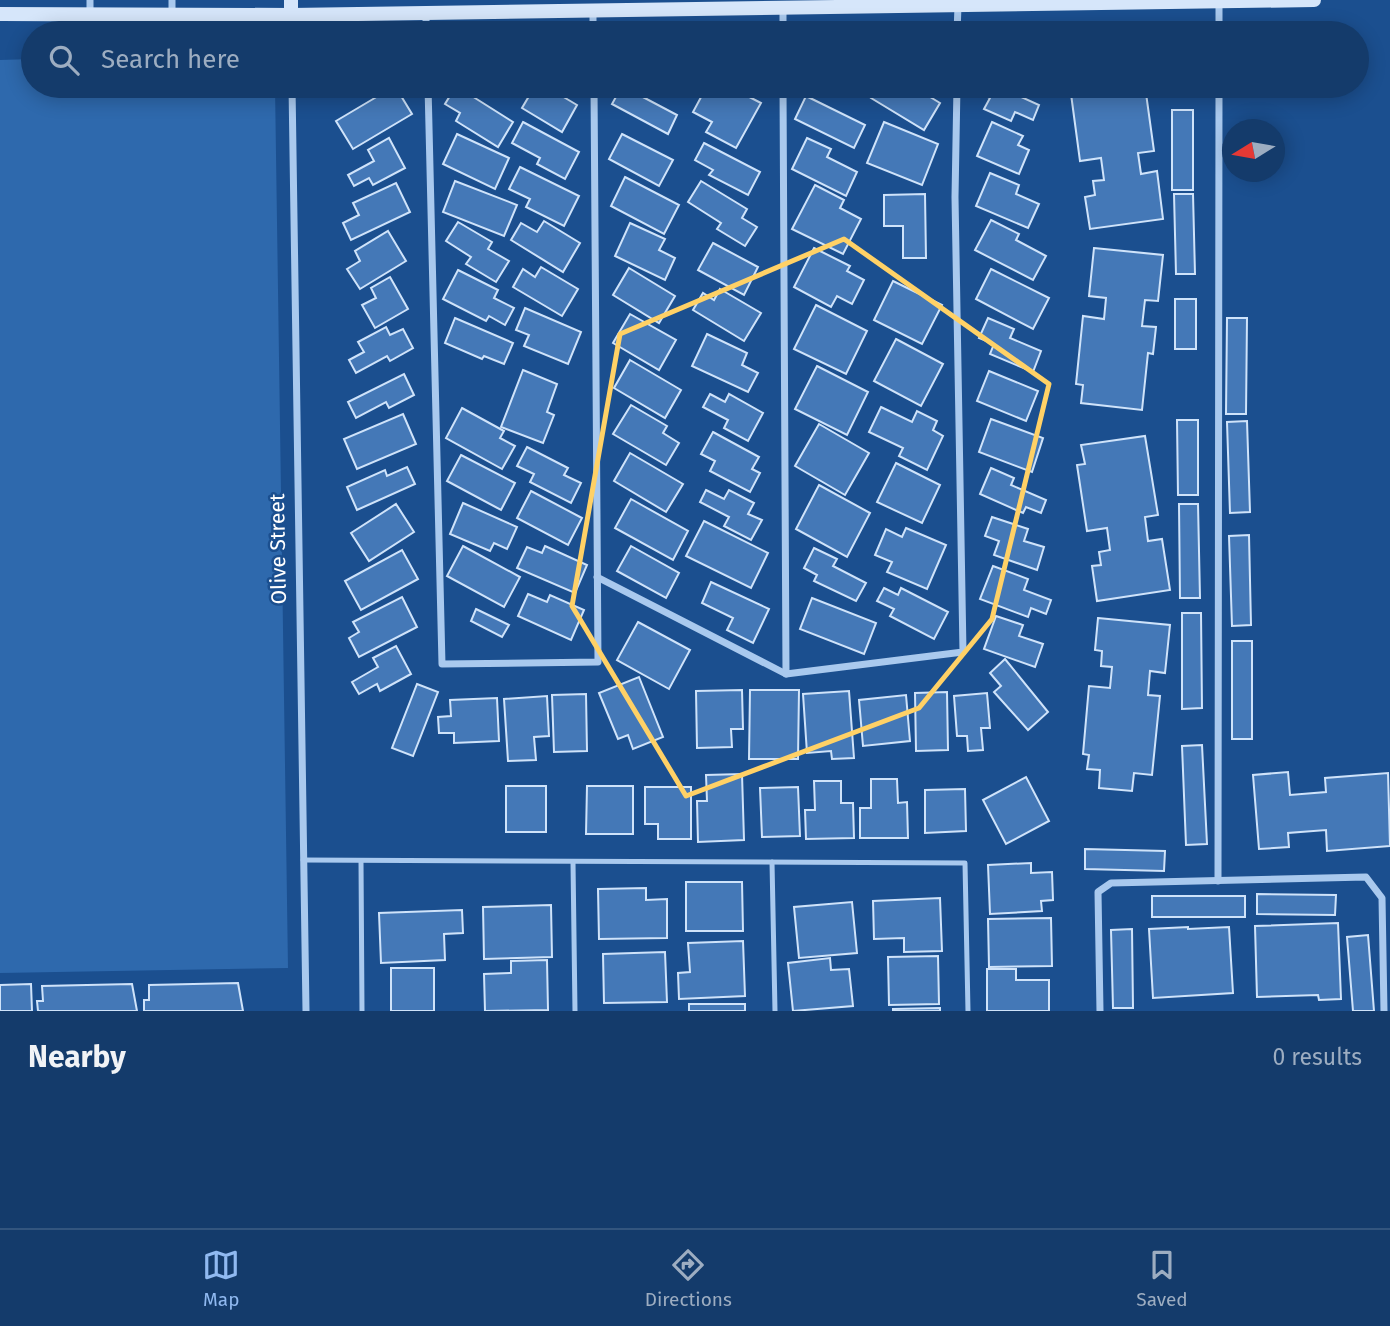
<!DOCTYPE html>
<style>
body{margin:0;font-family:"Fira Sans",sans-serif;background:#1d4271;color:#f1f3f6}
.compass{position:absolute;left:1222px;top:119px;width:63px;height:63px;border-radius:50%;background:#143b6b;box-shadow:0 4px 18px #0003;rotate:259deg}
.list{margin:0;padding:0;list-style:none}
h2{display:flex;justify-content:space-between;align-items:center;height:91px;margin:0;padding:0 28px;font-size:30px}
h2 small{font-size:23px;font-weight:400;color:#9dadc1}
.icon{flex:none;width:38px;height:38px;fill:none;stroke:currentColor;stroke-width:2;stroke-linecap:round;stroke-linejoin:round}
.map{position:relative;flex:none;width:1390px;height:1011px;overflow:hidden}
.search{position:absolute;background:#143b6b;box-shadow:0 4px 18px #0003;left:21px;right:21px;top:21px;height:77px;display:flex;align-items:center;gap:18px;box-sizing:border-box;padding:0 24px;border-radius:38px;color:#9dadc1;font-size:26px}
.sheet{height:217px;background:#143b6b}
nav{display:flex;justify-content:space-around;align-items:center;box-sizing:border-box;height:98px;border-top:2px solid #33557e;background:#143b6b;font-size:19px;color:#9dadc1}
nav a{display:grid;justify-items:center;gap:4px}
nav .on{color:#90b9f0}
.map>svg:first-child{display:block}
</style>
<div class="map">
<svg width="1390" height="1011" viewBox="0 0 1390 1011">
<rect width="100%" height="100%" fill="#1b4f8f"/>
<polygon fill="#2e69ad" points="33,59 33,86 275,86 288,968 0,973 0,60"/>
<g fill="#4478b7" stroke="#cfe3fa" stroke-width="2">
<polygon points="395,86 412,114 353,149 336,121"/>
<polygon points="456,86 513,122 498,147 456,121 460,113 445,104"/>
<polygon points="535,86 545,86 577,105 562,132 522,108"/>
<polygon points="622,86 677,115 668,134 612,104"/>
<polygon points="707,86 728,86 761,103 736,148 706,132 712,122 693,112"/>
<polygon points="878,86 912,86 940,103 924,130 871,98"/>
<polygon points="980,86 997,86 1039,105 1033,120 1015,112 1011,121 984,109 990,98 977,92"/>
<polygon points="1077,86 1145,86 1154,151 1138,153 1141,174 1157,171 1163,219 1090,229 1085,197 1095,195 1093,181 1104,180 1101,158 1080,161 1071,94 1078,93"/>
<polygon points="806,96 865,125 854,148 795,119"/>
<rect x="1172" y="110" width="21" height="80"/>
<polygon points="523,122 579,152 565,179 537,164 540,158 512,143"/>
<polygon points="884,122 938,144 922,185 867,163"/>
<polygon points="992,122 1023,136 1018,145 1029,150 1019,174 977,156"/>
<polygon points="457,134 509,158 495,189 443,164"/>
<polygon points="622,134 673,160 659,186 609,159"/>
<polygon points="389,138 405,168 373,185 369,178 354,186 348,175 374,161 368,150"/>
<polygon points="807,138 831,149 827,157 857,172 846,196 792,169"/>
<polygon points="704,143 760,172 748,195 709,175 713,170 695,160"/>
<polygon points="520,167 579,196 564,226 526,207 530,199 509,189"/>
<polygon points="990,173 1019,185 1016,194 1039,204 1028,228 976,206"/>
<polygon points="625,177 679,205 664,234 611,206"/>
<polygon points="455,181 517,205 504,236 443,212"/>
<polygon points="701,181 747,209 742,218 757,227 745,246 717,229 721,223 688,202"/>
<polygon points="396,183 410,212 351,240 343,223 359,215 353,203"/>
<polygon points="815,185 844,200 840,208 861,219 843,254 792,229"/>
<polygon points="925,194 926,258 903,258 903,226 884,226 884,195"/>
<polygon points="1174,194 1193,194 1195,274 1176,274"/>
<polygon points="991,220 1019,234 1016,240 1046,256 1033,280 975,250"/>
<polygon points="544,221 580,243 563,272 511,240 521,223 537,232"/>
<polygon points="458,222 492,242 488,249 509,261 496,282 466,264 471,257 446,241"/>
<polygon points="630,223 665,239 659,250 675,258 665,280 615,256"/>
<polygon points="388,231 406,261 360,289 347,269 360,261 355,251"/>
<polygon points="713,243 758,267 744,295 698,270"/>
<polygon points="814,248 850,266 847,271 864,280 852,304 837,296 831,307 794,287"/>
<polygon points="1094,248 1163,255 1158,301 1145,300 1142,326 1156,327 1153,354 1148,353 1142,410 1081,403 1083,385 1076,384 1083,316 1104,319 1106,298 1089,296"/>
<polygon points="541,267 578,289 562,316 513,287 523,269 535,277"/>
<polygon points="629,268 675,296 659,323 613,295"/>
<polygon points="991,269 1049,298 1033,329 976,299"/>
<polygon points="458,270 498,290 494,298 514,308 505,325 489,316 486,321 443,299"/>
<polygon points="390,277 408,309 375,328 362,305 376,298 371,288"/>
<polygon points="893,281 942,305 922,344 874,320"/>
<polygon points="720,289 761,313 744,341 693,310 703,293 714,300"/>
<rect x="1175" y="299" width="21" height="50"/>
<polygon points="816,305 867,331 846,374 794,349"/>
<polygon points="525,308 581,332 568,364 524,346 529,335 516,330"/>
<polygon points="630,314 676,340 659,370 613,343"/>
<polygon points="455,318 513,343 504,364 484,356 482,359 445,343"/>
<polygon points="988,318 1014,329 1010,338 1041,351 1033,372 990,354 994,344 979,338"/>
<polygon points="1227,318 1247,318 1246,414 1226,414"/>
<polygon points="386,327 390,335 403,329 413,348 390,361 387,356 356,373 349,360 364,352 358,342"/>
<polygon points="707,334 747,353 742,365 758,373 748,392 692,366"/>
<polygon points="896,339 943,364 921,406 874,381"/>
<polygon points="630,360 681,390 665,418 614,388"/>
<polygon points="817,366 868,392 847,435 795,409"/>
<polygon points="523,370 557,384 547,412 554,415 543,443 501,427"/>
<polygon points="989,371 1038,391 1026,421 977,401"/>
<polygon points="404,374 414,395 389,408 386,402 356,418 348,402"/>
<polygon points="710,394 725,402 729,394 763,413 748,441 724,428 728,420 703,407"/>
<polygon points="631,405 667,426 663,433 679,443 666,465 613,434"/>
<polygon points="881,407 912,422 917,411 937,421 933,430 943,436 927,470 899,456 903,448 869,432"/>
<polygon points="462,408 504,431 500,438 515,446 502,469 446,438"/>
<polygon points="403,414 416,444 357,469 344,439"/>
<polygon points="991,419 1043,438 1032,472 979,452"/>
<polygon points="1177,420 1198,420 1198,495 1178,495"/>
<polygon points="1247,421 1250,512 1230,513 1227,422"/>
<polygon points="819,424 869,453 845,495 795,466"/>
<polygon points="713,432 759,457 752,469 760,473 750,492 710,471 715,461 701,454"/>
<polygon points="1145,436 1158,515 1145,517 1148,541 1162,539 1170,590 1097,601 1092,566 1101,565 1099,552 1110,550 1107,528 1087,531 1077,465 1085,464 1081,445"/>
<polygon points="527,447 568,468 564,475 581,483 571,503 530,482 534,474 517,466"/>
<polygon points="630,453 683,484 666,512 614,481"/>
<polygon points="461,455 515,483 501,510 447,481"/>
<polygon points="896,463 940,485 922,523 877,502"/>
<polygon points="407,467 415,484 357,510 347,487 385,470 387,476"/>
<polygon points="991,468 1014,478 1011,485 1046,500 1041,513 1026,507 1023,513 980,494"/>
<polygon points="819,485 870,513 847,557 796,529"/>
<polygon points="706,490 724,499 729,490 754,503 748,514 762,520 751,540 724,526 729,517 700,502"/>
<polygon points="531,491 582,518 568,545 517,518"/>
<polygon points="631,499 688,531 673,560 615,528"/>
<polygon points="463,503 517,527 507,549 494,543 490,551 450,534"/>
<polygon points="396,504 414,532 369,561 351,533"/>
<polygon points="1179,504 1198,504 1200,598 1180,598"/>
<polygon points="992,517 1028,529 1024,541 1044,547 1037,570 994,555 999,541 985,536"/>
<polygon points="704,521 768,553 751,588 686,556"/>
<polygon points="906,528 946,545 927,589 887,572 892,562 875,555 886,529 902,537"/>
<polygon points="1249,535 1251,625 1232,626 1229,536"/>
<polygon points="463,546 520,577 504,607 447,576"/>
<polygon points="545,546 587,565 575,593 517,568 527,547 542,553"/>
<polygon points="631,546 679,573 666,598 617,571"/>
<polygon points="814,548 837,559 833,566 866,583 856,601 814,581 817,575 804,568"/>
<polygon points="402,550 418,579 361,610 345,581"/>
<polygon points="993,566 1028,579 1024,590 1051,600 1046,614 1031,608 1028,617 980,599"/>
<polygon points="711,582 769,609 753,643 727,630 733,618 702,603"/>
<polygon points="884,588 898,595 901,588 948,612 934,639 890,616 894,609 877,601"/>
<polygon points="528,594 547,602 550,595 584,610 571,640 518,616"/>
<polygon points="402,597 417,627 359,657 349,638 359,632 353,622"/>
<polygon points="812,598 876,623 864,654 800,629"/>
<polygon points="476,609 509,625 502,637 471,621"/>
<polygon points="1182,613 1201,613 1202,708 1182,709"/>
<polygon points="996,616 1023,625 1019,636 1043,644 1035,667 984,649"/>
<polygon points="1098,618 1170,625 1165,673 1150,671 1148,695 1160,696 1152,775 1134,773 1132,791 1099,788 1100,770 1087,769 1089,755 1083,754 1089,686 1110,688 1112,667 1101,666 1102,651 1095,650"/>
<polygon points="638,622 690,650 669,689 617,660"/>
<rect x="1232" y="641" width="20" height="98"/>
<polygon points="396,646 411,674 380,691 377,684 359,694 352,682 378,667 373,658"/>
<polygon points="1005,659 1048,712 1028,730 994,692 1001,686 990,673"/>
<polygon points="639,677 663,737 633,749 628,735 618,739 599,693"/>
<polygon points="417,684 438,692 413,756 392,748"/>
<polygon points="742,690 743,729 731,729 732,747 697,748 696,691"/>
<polygon points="750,690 799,690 798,759 749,759"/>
<polygon points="849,691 854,758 832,759 831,751 807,753 803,694"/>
<polygon points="947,692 948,750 916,751 915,693"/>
<polygon points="987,693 990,728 981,728 983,750 968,751 967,736 957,736 954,696"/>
<polygon points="586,694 587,751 554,752 552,695"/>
<polygon points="906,695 910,741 863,746 859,700"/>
<polygon points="547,696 549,736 534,737 536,760 508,761 504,699"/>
<polygon points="497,698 499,741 454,743 454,733 439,733 438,717 451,716 450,700"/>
<polygon points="1202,745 1207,844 1186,845 1182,746"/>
<polygon points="1288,772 1290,795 1326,792 1325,778 1388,773 1390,846 1327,851 1326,830 1288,833 1289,847 1259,849 1253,775"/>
<polygon points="742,774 744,840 698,842 697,801 707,801 706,775"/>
<polygon points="1026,777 1049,821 1006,844 983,800"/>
<polygon points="871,779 897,779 898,803 907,802 908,838 860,838 860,808 871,808"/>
<polygon points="814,781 841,781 841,803 853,803 854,838 806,839 805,810 815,810"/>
<rect x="506" y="786" width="40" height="46"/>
<polygon points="587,786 633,786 633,834 586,834"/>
<polygon points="645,787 691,787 691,839 658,839 658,824 645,824"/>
<polygon points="798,787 800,836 762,837 760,788"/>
<polygon points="965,789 966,831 925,833 925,790"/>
<polygon points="1085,849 1165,851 1164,871 1085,869"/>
<polygon points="1031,863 1031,873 1052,872 1053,900 1041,901 1042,911 990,914 988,865"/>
<polygon points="686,882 742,882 743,931 686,931"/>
<polygon points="646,888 646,900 667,899 667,938 599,939 598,889"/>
<polygon points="1257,894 1336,895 1335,915 1257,914"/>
<rect x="1152" y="896" width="93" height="21"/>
<polygon points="940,898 942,951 904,952 904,938 874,939 873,901"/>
<polygon points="852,902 857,953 799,958 794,907"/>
<polygon points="551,905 552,957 484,959 483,907"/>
<polygon points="462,910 463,933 444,934 445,960 381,963 379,913"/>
<polygon points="1051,918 1052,966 989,967 988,919"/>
<polygon points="1338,923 1341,999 1319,1000 1318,995 1257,997 1255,926"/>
<polygon points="1188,927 1188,929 1229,927 1233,993 1153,998 1149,929"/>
<polygon points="1132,929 1133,1008 1113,1008 1111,930"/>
<polygon points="1368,935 1374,1011 1353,1011 1347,937"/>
<polygon points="743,941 745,996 679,999 678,973 690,972 688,943"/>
<polygon points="665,952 667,1002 604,1003 603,954"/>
<polygon points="938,956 939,1004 889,1005 888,957"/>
<polygon points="830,958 831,970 849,969 853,1006 793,1011 788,963"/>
<polygon points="547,960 548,1010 485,1011 484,974 511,973 511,961"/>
<rect x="391" y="968" width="43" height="43"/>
<polygon points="987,969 1016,969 1016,980 1049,980 1049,1011 987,1011"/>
<polygon points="238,983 243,1011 144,1011 144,1000 149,1000 149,985"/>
<polygon points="31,984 32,1011 0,1011 0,985"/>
<polygon points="132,984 137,1011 38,1011 37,1001 43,1001 42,986"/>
<rect x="689" y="1004" width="56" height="7"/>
<polygon points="940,1008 940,1011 893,1011 893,1009"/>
</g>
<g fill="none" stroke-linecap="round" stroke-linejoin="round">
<g stroke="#a9c9ee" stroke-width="5">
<polyline points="303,860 965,863 968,1011"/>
<polyline points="361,861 362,1011"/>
<polyline points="573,862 575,1011"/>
<polyline points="772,862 775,1011"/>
</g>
<g stroke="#a9c9ee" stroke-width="7">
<polyline points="90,0 90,14"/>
<polyline points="172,0 172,14"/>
<polyline points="1219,1 1219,33"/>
<polyline points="783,8 783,33"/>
<polyline points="593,11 593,33"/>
<polyline points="426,13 426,33"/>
<polyline points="291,15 291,33"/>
<polyline points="957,33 958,6"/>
<polyline points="292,86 306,1011"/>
<polyline points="428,86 442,664 598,662 594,86"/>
<polyline points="783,86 786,674"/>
<polyline points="597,577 786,674 963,652 955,197 957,86"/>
<polyline points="1218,881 1219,86"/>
<polyline points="1100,1011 1098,892 1111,883 1366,877 1382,898 1384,1011"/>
</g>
<g stroke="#d6e6fa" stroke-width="14">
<polyline points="291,0 291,15"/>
<polyline points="0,14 291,15 1314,0"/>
</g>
</g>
<path fill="none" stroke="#ffd166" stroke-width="5" stroke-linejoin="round" d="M844 239 1049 384 992 619 919 708 686 796 572 606 620 334Z"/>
<g text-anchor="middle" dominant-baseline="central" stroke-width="5" stroke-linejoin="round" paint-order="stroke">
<g font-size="21" fill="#fff" stroke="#1b4f8f">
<text transform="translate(278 549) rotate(-91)">Olive Street</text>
</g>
</g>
</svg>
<svg class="compass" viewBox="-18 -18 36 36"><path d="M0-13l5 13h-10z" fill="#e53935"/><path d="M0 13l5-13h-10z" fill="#9dadc1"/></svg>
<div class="search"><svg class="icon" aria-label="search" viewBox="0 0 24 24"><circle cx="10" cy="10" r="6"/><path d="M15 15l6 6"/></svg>Search here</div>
</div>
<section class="sheet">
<h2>Nearby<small>0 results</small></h2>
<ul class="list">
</ul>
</section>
<nav>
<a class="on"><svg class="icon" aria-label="map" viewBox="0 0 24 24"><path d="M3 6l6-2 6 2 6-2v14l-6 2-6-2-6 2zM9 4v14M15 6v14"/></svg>Map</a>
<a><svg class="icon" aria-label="directions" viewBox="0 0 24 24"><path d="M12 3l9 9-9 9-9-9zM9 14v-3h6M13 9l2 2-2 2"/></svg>Directions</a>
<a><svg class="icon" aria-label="saved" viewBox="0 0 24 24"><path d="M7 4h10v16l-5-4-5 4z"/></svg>Saved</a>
</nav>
